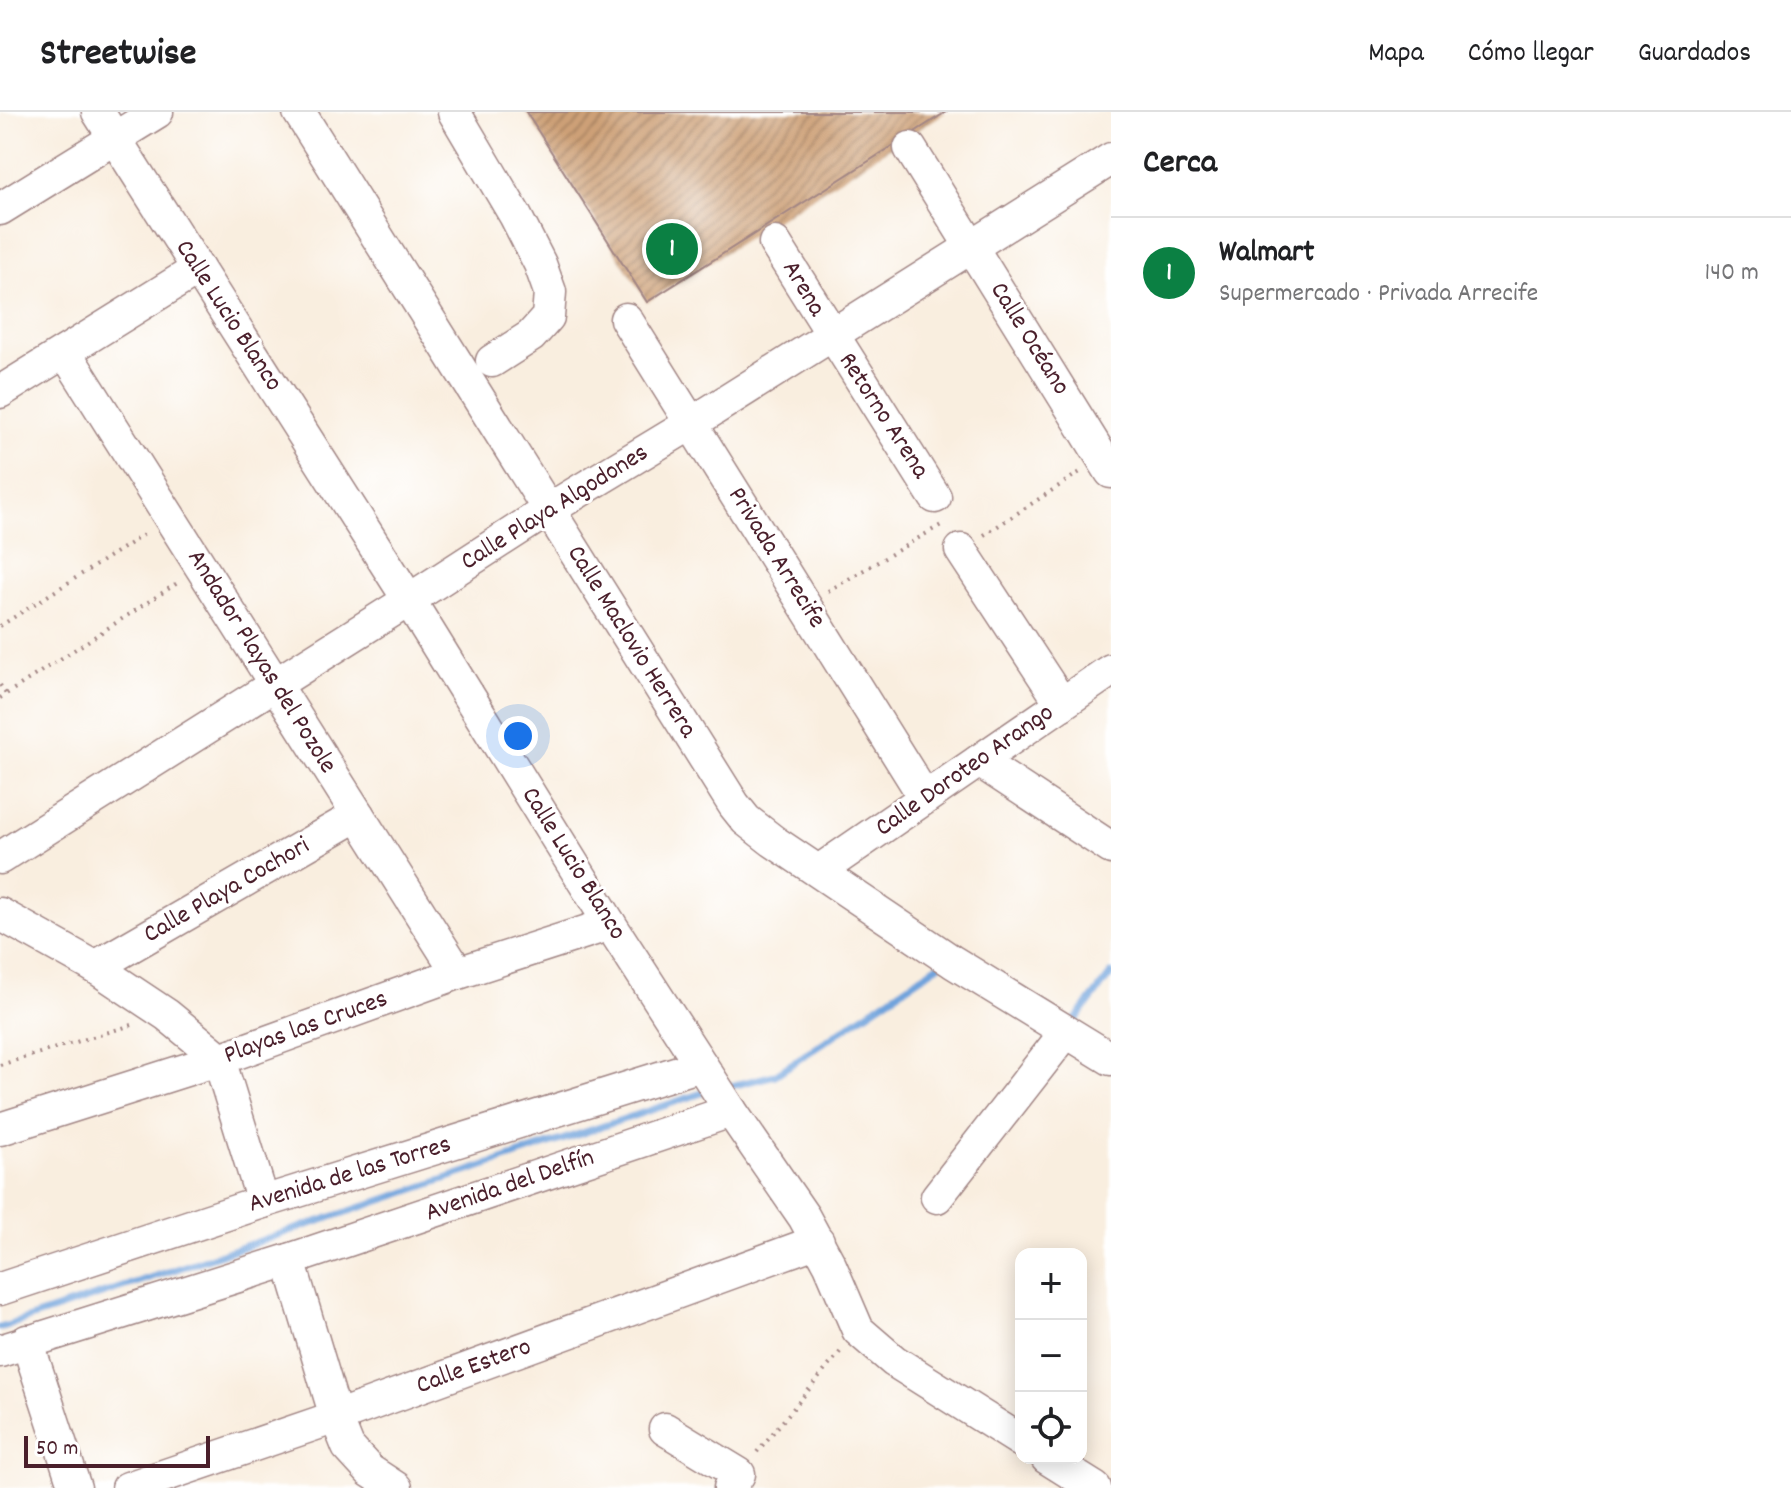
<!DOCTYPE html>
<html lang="es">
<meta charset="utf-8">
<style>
body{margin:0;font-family:Dekko,sans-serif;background:#f2f2f2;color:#202124}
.controls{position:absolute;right:24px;bottom:24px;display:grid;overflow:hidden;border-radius:16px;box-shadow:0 4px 20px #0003}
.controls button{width:72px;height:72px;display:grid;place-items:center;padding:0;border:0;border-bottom:2px solid #e0e0e0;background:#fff;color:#202124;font:40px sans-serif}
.scale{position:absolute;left:24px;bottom:20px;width:186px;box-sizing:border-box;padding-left:8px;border:4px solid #4a1f2b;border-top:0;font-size:22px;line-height:28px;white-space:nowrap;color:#4a1f2b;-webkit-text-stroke:6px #fff;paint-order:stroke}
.you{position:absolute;left:518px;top:624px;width:28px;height:28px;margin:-20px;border:6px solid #fff;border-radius:50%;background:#1a73e8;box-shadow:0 0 0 12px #1a73e833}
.badge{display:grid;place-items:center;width:52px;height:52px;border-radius:50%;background:#0b8043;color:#fff;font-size:26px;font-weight:700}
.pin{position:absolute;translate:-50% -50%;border:4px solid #fff;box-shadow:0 2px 8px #0006}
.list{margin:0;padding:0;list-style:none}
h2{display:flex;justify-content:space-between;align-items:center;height:104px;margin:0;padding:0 32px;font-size:34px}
h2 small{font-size:26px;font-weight:400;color:#757577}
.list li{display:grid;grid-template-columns:52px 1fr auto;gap:24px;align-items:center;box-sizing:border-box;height:112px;padding:0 32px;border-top:2px solid #e0e0e0}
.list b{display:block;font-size:30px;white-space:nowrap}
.list p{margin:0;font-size:26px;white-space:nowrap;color:#757577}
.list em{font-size:26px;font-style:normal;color:#757577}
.icon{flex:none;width:44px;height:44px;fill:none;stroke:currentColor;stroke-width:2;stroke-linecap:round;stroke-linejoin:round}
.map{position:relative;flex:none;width:1111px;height:1376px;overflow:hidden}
header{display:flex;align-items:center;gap:48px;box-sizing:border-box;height:112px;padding:0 40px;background:#fff;border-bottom:2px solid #e0e0e0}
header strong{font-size:38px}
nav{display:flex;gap:44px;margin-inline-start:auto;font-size:28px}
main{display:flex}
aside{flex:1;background:#fff}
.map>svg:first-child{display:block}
</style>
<header>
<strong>Streetwise</strong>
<nav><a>Mapa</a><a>Cómo llegar</a><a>Guardados</a></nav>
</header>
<main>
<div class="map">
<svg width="1111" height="1376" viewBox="0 0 1111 1376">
<defs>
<pattern id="building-hatch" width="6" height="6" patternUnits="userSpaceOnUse" patternTransform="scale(2)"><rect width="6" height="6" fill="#cda077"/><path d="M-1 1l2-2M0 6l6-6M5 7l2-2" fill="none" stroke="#a88262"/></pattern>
</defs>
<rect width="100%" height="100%" fill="#fff"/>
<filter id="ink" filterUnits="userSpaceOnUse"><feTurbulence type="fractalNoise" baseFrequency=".0125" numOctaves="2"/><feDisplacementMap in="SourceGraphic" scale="16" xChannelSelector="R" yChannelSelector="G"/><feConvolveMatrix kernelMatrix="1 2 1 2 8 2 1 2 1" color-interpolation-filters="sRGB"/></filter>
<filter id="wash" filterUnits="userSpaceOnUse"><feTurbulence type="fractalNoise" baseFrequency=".006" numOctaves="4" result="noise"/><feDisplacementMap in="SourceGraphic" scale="32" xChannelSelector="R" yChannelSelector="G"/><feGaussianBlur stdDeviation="1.8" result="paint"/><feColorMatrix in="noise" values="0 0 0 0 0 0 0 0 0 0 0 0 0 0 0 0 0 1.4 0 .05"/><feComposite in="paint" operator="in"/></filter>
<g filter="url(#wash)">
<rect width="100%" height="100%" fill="#f9eedf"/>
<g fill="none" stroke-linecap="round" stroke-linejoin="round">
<g stroke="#6fa3dc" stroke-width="7">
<polyline points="1071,914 1111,862"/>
<polyline points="727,975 775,963 940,852"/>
<polyline points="0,1216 708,979"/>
</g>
</g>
<g id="blocks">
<polygon fill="url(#building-hatch)" points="526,0 946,0 647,190"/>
</g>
</g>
<g filter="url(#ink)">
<use href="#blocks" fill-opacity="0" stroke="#a28685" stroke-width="2"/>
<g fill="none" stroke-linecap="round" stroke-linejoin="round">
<defs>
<g id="minor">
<polyline points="98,0 409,488 610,812 731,999 804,1105 830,1153 858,1218 894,1249 1021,1329"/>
<polyline points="299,0 734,693 746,708 773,729 953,850 1111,947"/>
<polyline points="454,0 515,103 540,152 550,180 548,205 531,224 492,249"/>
<polyline points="910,36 1111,360"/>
<polyline points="0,97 157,0"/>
<polyline points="775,131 935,385"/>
<polyline points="626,207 925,686"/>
<polyline points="65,240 458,861"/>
<polyline points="0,280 198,157"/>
<polyline points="961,438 1062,592"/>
<polyline points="979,649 1111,736"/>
<polyline points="0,746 409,488 548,398 692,311 1111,47"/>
<polyline points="819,759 1111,558"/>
<polyline points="0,802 95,855 167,903 212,940 223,960 263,1090"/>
<polyline points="95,855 358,703"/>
<polyline points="0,1017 217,948 458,861 610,812"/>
<polyline points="937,1085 1066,920"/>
<polyline points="289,1148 336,1305 348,1335 370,1359 396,1376"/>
<polyline points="0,1177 263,1090 701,953"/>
<polyline points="27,1229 75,1376"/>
<polyline points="0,1239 289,1148 731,999"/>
<polyline points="665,1317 739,1362 730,1376"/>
<polyline points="1047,1346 1095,1376"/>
<polyline points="128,1376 336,1305 818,1129"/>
</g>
</defs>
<use href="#minor" stroke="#a28685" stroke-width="35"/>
<g stroke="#a28685" stroke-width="4" stroke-dasharray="2 6" stroke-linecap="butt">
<polyline points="984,423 1080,360"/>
<polyline points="828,479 941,413"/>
<polyline points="0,514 148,420"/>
<polyline points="0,573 6,582"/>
<polyline points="0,586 179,470"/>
<polyline points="0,953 132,913"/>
<polyline points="757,1340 841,1239"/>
</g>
<use href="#minor" stroke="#fff" stroke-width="32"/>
</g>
</g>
<g text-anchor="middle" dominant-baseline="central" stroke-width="6" stroke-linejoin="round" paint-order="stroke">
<g font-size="26" fill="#4a1f2b" stroke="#fff">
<text transform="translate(803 177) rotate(59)">Arena</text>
<text transform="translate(228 204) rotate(57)">Calle Lucio Blanco</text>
<text transform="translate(1029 227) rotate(58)">Calle Océano</text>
<text transform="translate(883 304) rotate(57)">Retorno Arena</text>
<text transform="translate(555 396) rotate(-32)">Calle Playa Algodones</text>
<text transform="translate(776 446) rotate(58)">Privada Arrecife</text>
<text transform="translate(631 530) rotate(58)">Calle Maclovio Herrera</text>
<text transform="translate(261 550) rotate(58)">Andador Playas del Pozole</text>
<text transform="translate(965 659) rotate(-35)">Calle Doroteo Arango</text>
<text transform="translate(573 752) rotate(58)">Calle Lucio Blanco</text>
<text transform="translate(227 779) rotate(-30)">Calle Playa Cochori</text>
<text transform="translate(306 916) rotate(-20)">Playas las Cruces</text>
<text transform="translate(350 1063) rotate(-17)">Avenida de las Torres</text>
<text transform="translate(510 1074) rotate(-19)">Avenida del Delfín</text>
<text transform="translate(474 1255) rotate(-20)">Calle Estero</text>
</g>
</g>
</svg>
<div class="controls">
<button>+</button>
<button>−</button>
<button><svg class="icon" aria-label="locate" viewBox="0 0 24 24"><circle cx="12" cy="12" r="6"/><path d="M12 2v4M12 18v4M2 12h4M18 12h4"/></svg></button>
</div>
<div class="scale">50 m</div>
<div class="you"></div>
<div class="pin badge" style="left:672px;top:137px">1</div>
</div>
<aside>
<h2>Cerca<small></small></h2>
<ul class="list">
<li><span class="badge">1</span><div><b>Walmart</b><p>Supermercado · Privada Arrecife</p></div><em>140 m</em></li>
</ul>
</aside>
</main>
